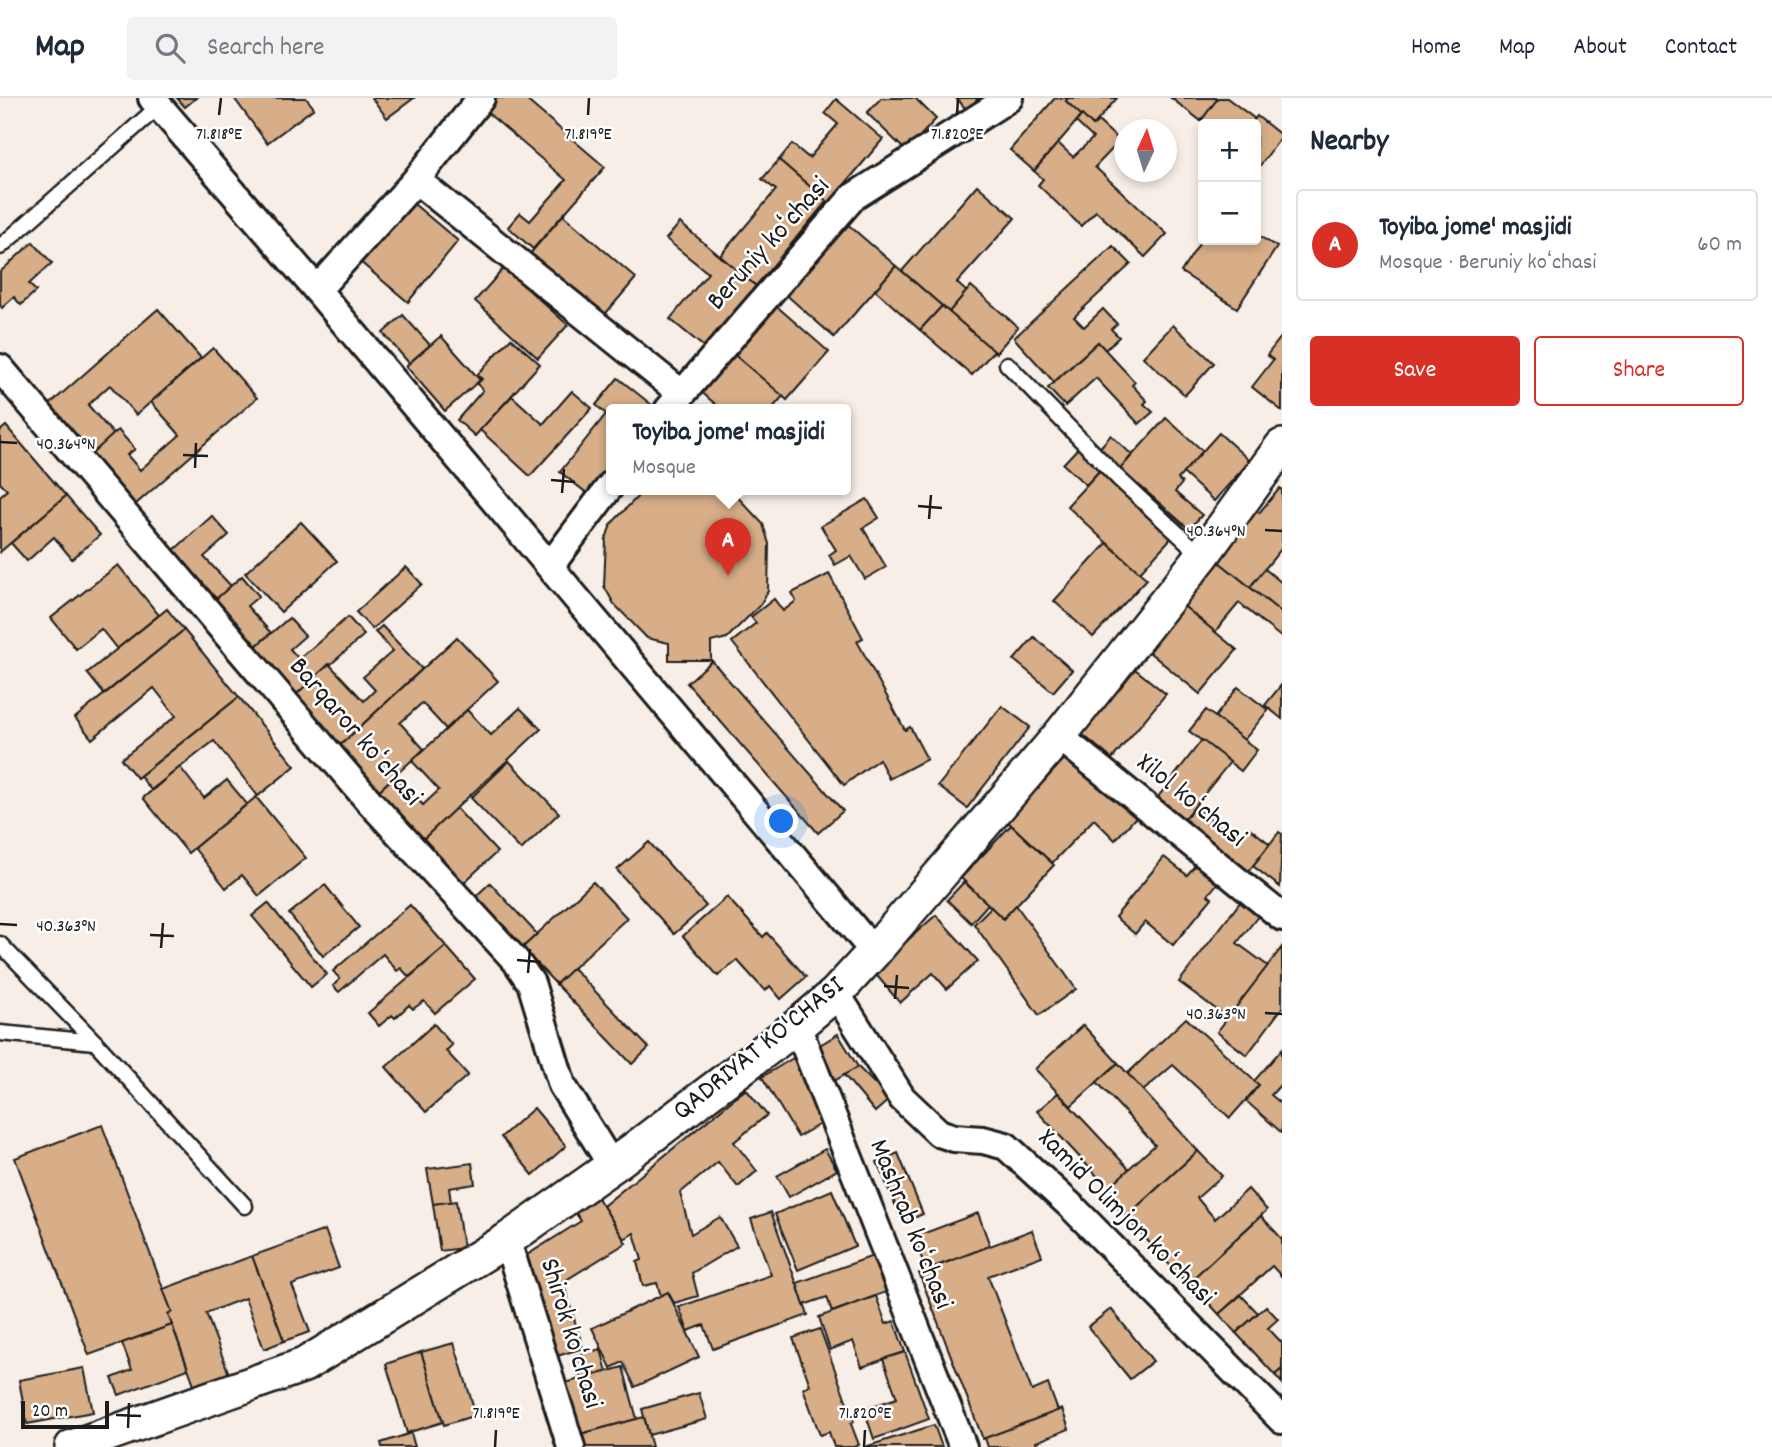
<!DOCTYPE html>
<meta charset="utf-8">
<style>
body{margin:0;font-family:Dekko,sans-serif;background:#f2f2f3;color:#1f2937}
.controls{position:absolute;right:21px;top:21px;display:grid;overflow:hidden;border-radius:7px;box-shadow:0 4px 10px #0003}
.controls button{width:63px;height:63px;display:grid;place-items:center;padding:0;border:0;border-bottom:2px solid #e0e1e3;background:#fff;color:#1f2937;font:35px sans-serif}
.compass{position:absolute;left:1114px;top:21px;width:63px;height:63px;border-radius:50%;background:#fff;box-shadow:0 4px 10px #0003;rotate:4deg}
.scale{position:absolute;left:21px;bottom:18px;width:88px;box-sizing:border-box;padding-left:7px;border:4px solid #1c1c1c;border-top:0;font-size:19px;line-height:24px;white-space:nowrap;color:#1c1c1c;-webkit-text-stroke:5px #fff;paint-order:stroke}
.you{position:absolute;left:782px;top:724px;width:24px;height:24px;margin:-18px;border:5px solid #fff;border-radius:50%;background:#1a73e8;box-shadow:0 0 0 10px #1a73e833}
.badge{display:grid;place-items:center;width:46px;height:46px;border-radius:50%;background:#d93025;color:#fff;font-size:23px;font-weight:700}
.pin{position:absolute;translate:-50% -58px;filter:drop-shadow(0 2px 4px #0008)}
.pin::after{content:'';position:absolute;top:37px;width:24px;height:21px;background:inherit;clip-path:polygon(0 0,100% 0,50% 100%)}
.popup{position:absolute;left:606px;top:306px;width:245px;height:91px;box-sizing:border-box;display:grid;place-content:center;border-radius:7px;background:#fff;filter:drop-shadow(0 2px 5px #0005);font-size:23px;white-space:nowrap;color:#747a83}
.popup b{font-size:26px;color:#1f2937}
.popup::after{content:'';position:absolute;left:50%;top:100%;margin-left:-14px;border:14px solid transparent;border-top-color:#fff}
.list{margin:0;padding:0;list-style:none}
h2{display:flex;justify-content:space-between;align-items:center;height:91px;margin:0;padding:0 28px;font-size:30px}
h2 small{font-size:23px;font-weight:400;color:#747a83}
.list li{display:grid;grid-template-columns:46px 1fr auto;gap:21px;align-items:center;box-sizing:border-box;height:112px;margin:0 14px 14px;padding:0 14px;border:2px solid #e0e1e3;border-radius:7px}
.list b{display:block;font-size:26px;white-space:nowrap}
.list p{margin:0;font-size:23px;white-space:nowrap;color:#747a83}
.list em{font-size:23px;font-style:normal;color:#747a83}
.actions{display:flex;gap:14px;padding:21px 28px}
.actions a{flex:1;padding:16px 0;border:2px solid #d93025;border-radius:7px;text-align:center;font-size:24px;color:#d93025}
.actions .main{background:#d93025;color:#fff}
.icon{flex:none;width:38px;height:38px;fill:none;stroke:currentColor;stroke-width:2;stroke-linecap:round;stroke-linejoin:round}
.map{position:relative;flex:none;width:1282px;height:1349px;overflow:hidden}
header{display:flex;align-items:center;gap:42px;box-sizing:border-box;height:98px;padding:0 35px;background:#fff;border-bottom:2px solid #e0e1e3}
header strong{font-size:33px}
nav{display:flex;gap:38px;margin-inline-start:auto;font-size:24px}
.search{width:490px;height:63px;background:#f2f2f3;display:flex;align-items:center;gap:18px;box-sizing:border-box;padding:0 24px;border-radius:7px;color:#747a83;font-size:26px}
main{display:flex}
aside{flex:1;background:#fff}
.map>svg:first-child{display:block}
</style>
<header>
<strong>Map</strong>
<div class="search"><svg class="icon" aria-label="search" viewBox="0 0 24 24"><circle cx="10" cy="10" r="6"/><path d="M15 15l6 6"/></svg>Search here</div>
<nav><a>Home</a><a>Map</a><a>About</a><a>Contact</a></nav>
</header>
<main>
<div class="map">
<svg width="1282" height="1349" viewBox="0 0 1282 1349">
<rect width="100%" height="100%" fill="#f7efe7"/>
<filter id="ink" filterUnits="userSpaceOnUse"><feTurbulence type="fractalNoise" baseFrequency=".0143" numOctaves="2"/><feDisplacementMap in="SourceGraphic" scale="14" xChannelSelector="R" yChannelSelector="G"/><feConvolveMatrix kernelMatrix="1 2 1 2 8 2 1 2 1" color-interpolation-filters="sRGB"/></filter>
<g filter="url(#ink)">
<g fill="#d7ae88" stroke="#1c1c1c" stroke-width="2">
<polygon points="177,0 196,0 185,9"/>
<polygon points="234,0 306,0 314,10 267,45"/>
<polygon points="372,0 414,0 387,20"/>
<polygon points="493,0 524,0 605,69 533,151 508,129 520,115 530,123 566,82 483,11"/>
<polygon points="881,0 915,0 936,21 906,53 867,15"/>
<polygon points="956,0 979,0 967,12"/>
<polygon points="1055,0 1068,0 1066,3 1082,17 1034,73 1010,52"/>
<polygon points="1068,0 1117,0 1093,28 1066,3"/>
<polygon points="1171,0 1218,0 1201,23"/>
<polygon points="1218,0 1227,0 1255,21 1251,26 1206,26 1201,23"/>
<polygon points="836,1 883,41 829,105 779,62 792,46 809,60 838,26 825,15"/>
<polygon points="1082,17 1093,28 1098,23 1120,43 1095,69 1167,136 1145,159 1096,113 1081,128 1038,87 1043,81 1034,73 1058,45 1073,59 1093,40 1076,24"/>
<polygon points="1257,18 1282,38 1256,73 1256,26 1251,26"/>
<polygon points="779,62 827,103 756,188 720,158 776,92 762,81"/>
<polygon points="977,87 1015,120 957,185 967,194 949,214 902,173"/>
<polygon points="408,101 458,143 408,204 358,162"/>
<polygon points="563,117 636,180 601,221 528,158"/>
<polygon points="845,124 896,168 834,239 783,194"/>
<polygon points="680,125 756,188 704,249 670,221 708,175 666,141"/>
<polygon points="1256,136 1277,149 1237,210 1181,174 1203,140 1203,142 1256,142"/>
<polygon points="33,144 52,165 29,186 36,193 21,207 14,199 2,210 0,207 0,174"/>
<polygon points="1113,148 1131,166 1074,219 1084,229 1103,211 1117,226 1111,231 1119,239 1105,252 1098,244 1054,284 1014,240"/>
<polygon points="896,168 942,208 920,232 875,192"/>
<polygon points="504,170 568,227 538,260 475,203"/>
<polygon points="971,188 1018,229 996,255 949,214"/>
<polygon points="773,205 829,254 787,302 731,254"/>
<polygon points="942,208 994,253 972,277 920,232"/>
<polygon points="158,211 201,260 136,317 110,287 88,307 114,337 84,363 41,314"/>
<polygon points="403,217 430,247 409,265 383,235"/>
<polygon points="1173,227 1214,265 1185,297 1143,259"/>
<polygon points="441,238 480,282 445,313 406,268"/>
<polygon points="1282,238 1282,313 1252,289 1273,262 1267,257"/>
<polygon points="511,240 540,266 475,338 457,322 483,292 477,286 482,281 477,277"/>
<polygon points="1098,244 1135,284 1132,287 1147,303 1144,306 1153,314 1139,326 1096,280 1065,308 1048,290"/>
<polygon points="213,250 257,300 128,413 84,363 118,332 135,351 127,357 140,372 180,337 151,304"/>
<polygon points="731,254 783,298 771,312 722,312 698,291"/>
<polygon points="618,280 657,311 611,312 611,368 588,396 560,374 606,316 596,307"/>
<polygon points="572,293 592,310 530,378 480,332 512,298 543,326"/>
<polygon points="1166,320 1203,353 1178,381 1182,385 1175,394 1202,417 1189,431 1139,387 1137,389 1118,373"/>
<polygon points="6,328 66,398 0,454 0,398 7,392 0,385 0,333"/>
<polygon points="1219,335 1250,363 1214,403 1183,375"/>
<polygon points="1111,337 1132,357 1118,373 1097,353"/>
<polygon points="1079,349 1102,370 1086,387 1063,366"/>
<polygon points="1102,370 1174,437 1139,475 1067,408"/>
<polygon points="1280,390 1282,392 1282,450 1250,489 1216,462 1256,413 1259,415"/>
<polygon points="644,392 731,392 763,426 769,446 768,493 760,507 727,540 711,544 711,562 669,562 669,545 647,540 614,506 604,488 606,441 611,426"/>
<polygon points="66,398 100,437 72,461 54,439 27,463 11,445"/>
<polygon points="867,401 879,420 863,430 886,469 865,481 851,458 835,467 829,457 836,452 821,428"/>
<polygon points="212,418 229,437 204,459 231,488 207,509 164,461"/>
<polygon points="301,424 337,463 281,514 245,475"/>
<polygon points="1107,445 1147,481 1093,539 1054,503"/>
<polygon points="1219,464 1282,515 1282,540 1239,505 1215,534 1183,508"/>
<polygon points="118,467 159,517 117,551 101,531 76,551 51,520"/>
<polygon points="406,469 422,486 372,531 356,514"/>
<polygon points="1265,471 1282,485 1282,515 1250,489"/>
<polygon points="829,476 863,540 857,543 905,632 910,629 927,661 889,681 879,661 844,687 732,544 756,525 751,519 774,501 783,513 796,503 792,495"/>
<polygon points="242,478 259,498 247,508 271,535 248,555 207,509"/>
<polygon points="1180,505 1237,552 1200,596 1143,549"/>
<polygon points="167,511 184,532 104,596 87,575"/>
<polygon points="348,519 364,537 287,605 248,555 289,520 305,538 290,551 299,561"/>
<polygon points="382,528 422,571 333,654 287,605 329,566 364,603 375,592 363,579 393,553 375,534"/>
<polygon points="184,532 239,599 137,680 121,661 176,618 154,590 92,641 75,620"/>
<polygon points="457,539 498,583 446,631 422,605 400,625 424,651 373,698 333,654"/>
<polygon points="1034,539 1072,572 1053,594 1014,562"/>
<polygon points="712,563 843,713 818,735 687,585"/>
<polygon points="1130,567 1166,596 1112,661 1076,631"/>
<polygon points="1282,586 1282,621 1265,607"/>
<polygon points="1238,589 1268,612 1244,642 1215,619"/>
<polygon points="239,599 295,668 258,698 214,643 151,692 140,678"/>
<polygon points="1002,608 1030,629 967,710 938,688"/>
<polygon points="520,610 541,631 418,746 373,698 395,678 423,707 439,692 412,663 467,612 491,637"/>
<polygon points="1206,612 1257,652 1241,673 1189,633"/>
<polygon points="1202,642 1230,664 1178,729 1151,708"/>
<polygon points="1069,656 1136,719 1115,742 1094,721 1052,765 1007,723"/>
<polygon points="509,663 559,715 521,752 471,700"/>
<polygon points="180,669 204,700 227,682 247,706 188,755 143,700"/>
<polygon points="256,699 306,760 259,798 242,777 226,790 194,750"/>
<polygon points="1195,709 1238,742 1248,729 1270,746 1243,780 1178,729"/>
<polygon points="456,710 497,754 459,789 418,746"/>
<polygon points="1011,727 1054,767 1003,821 961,780"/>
<polygon points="1279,734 1282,736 1280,789 1253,768"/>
<polygon points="649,744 706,808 674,836 617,772"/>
<polygon points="1164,759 1187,777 1198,764 1220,782 1208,797 1212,800 1173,847 1145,824 1135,836 1115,819"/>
<polygon points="593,784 627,820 556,886 522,850"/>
<polygon points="964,784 988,806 971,825 947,802"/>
<polygon points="490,785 537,836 522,850 475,799"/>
<polygon points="325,787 359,829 323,858 289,816"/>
<polygon points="727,799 763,839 767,835 806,879 781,901 770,888 765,893 737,862 718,878 683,838"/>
<polygon points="1241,803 1259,817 1237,845 1268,868 1228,920 1179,884"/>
<polygon points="268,805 327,876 311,889 252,818"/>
<polygon points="410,807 446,848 409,879 401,870 397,873 383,856 339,894 333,888 340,881 333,873"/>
<polygon points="1016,807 1076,891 1039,917 974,826 991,809 1003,821"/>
<polygon points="936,817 978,863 947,891 933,875 900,905 873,873"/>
<polygon points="446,848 475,881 435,915 424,903 413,911 409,907 395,920 392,917 379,928 368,915"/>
<polygon points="1282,849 1282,910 1247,957 1217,934"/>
<polygon points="573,870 649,950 632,966 556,886"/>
<polygon points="1186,920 1259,987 1230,1020 1173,967 1143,993 1127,976"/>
<polygon points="434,926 452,947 446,953 468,977 426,1014 386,969"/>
<polygon points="1083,927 1118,965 1071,1008 1035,971"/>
<polygon points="838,936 858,969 834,983 815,950"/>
<polygon points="1282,951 1282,985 1271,997 1282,1006 1282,1035 1246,1003 1259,987 1254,983"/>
<polygon points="793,960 830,1020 798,1039 762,979"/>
<polygon points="1118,965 1198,1053 1126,1119 1103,1094 1155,1047 1097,984"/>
<polygon points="858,969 890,1001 875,1014 844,977"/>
<polygon points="746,991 767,1017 734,1044 757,1073 738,1089 718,1064 680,1095 691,1136 720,1119 737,1148 692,1175 698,1198 674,1205 668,1194 661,1198 657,1185 643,1188 637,1164 642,1162 634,1135 624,1141 603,1108"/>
<polygon points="1058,995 1129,1071 1108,1090 1037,1013"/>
<polygon points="534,1010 566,1048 533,1077 501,1039"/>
<polygon points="102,1027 172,1214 168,1216 172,1227 89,1257 15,1060"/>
<polygon points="825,1051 837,1072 789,1099 777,1078"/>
<polygon points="1198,1053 1222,1078 1197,1100 1215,1121 1248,1091 1267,1112 1187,1186 1126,1119"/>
<polygon points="898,1055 923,1116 903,1125 877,1064"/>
<polygon points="472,1065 475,1086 449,1090 451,1104 433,1106 427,1071"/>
<polygon points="832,1092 855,1148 798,1172 775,1116"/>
<polygon points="598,1100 626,1145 563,1184 583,1250 554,1259 524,1159 581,1123 575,1114"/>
<polygon points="456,1103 463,1150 440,1153 433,1106"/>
<polygon points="771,1114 808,1217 713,1251 704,1227 688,1233 679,1209 771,1177 751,1121"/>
<polygon points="978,1115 990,1148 926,1172 914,1139"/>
<polygon points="1261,1118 1282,1141 1282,1179 1272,1168 1219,1216 1189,1184"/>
<polygon points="325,1132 339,1170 292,1187 310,1234 284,1243 252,1158"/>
<polygon points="1032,1132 1042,1158 988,1178 1032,1293 1048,1286 1058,1313 983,1341 919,1175"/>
<polygon points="252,1158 284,1243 264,1251 245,1200 206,1215 229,1276 195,1289 168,1216 172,1214 163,1191"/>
<polygon points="873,1158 886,1194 832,1214 827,1199 804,1207 797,1185"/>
<polygon points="668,1194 699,1259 635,1289 623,1264 611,1270 592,1230"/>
<polygon points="1241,1197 1258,1215 1236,1235 1219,1216"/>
<polygon points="876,1198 886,1226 894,1223 905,1254 862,1269 853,1243 830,1252 819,1219"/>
<polygon points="1266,1208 1278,1221 1268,1230 1282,1245 1282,1271 1275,1277 1236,1235"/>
<polygon points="1111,1211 1153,1263 1130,1281 1088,1229"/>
<polygon points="172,1227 188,1271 119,1297 112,1280 132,1272 122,1245"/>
<polygon points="820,1231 854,1324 851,1326 859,1347 854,1349 834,1349 829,1334 820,1337 803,1290 810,1287 793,1240"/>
<polygon points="454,1245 476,1317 444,1327 421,1254"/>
<polygon points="601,1251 607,1274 581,1281 575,1258"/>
<polygon points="421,1254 443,1324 407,1335 386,1266"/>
<polygon points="905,1254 929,1321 874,1341 864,1311 897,1300 883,1261"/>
<polygon points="623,1269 637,1321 577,1337 562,1286"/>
<polygon points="84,1270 93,1314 27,1326 19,1282"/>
<polygon points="1282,1271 1282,1285 1275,1277"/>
<polygon points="699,1295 707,1321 649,1337 642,1311"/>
<polygon points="1062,1311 1069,1331 1036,1344 1038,1349 988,1349 985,1340"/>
<polygon points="644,1319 652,1349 580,1349 577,1337"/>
<polygon points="934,1327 942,1349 865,1349"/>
<polygon points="411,1335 415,1349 382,1349 381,1345"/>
</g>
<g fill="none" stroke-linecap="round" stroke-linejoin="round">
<defs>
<g id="service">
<polyline points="0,149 159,8"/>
<polyline points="1007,266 1119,381 1202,458"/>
<polyline points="0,846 95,944 245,1108"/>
<polyline points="0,935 95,944"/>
</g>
<g id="minor">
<polyline points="152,0 317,192 874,854"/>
<polyline points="416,82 681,295"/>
<polyline points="317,192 416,82 481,0"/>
<polyline points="0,270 369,703 516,863 531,885 562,987 612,1068"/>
<polyline points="668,312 853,99 1009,0"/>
<polyline points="550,468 611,387"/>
<polyline points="1059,638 1282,819"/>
<polyline points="836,895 902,1000 939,1035 954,1040 983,1042 1006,1048 1072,1109 1282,1322"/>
<polyline points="797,928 963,1349"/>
<polyline points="507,1142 571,1349"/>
</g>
<polyline id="tertiary" points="72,1349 304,1267 507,1142 612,1068 797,928 836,895 874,854 1059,638 1202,458 1282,348"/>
</defs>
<use href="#service" stroke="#1c1c1c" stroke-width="19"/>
<use href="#minor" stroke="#1c1c1c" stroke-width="32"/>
<use href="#tertiary" stroke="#1c1c1c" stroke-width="38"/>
<use href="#service" stroke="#fff" stroke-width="14"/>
<use href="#minor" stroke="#fff" stroke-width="26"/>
<use href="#tertiary" stroke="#fff" stroke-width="33"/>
</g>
</g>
<path fill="none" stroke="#1c1c1c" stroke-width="2.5" d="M219 17 221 0M588 17 589 0M957 17 958 0M0 344 17 345M183 357 208 358M195 370 196 345M551 382 575 384M562 395 564 371M918 408 942 410M929 421 931 397M1265 432 1282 433M0 826 17 827M150 837 174 838M161 850 163 825M517 862 541 864M528 875 530 851M884 888 909 890M895 901 897 877M1265 915 1282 916M116 1317 141 1318M128 1330 129 1305M495 1349 496 1332M864 1349 865 1332"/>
<g text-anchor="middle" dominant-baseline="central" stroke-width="5" stroke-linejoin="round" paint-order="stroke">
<g font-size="28" fill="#1c1c1c" stroke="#fff">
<text transform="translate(770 147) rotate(-48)">Beruniy koʻchasi</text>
<text transform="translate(354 635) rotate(49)">Barqaror koʻchasi</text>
<text transform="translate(1190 704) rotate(39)">Xilol koʻchasi</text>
<text transform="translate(760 952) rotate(-39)">QADRIYAT KO'CHASI</text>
<text transform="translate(1125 1121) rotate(45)">Xamid Olimjon koʻchasi</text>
<text transform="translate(909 1127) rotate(68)">Mashrab koʻchasi</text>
<text transform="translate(569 1236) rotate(73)">Shirok koʻchasi</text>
</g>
</g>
<g font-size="18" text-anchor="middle" fill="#1c1c1c" stroke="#fff" stroke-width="5" stroke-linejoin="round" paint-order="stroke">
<text x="219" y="41">71.818°E</text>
<text x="588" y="41">71.819°E</text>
<text x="957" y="41">71.820°E</text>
<text x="66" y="351">40.364°N</text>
<text x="1216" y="438">40.364°N</text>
<text x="66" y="833">40.363°N</text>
<text x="1216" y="921">40.363°N</text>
<text x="496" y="1320">71.819°E</text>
<text x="865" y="1320">71.820°E</text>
</g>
</svg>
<div class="controls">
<button>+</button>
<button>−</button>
</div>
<svg class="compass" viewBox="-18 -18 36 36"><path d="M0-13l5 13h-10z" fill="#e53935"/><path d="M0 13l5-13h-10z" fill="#747a83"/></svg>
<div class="scale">20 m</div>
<div class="you"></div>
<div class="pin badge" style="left:728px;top:478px">A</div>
<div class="popup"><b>Toyiba jome' masjidi</b>Mosque</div>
</div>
<aside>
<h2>Nearby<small></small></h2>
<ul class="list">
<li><span class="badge">A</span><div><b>Toyiba jome' masjidi</b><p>Mosque · Beruniy koʻchasi</p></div><em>60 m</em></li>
</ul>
<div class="actions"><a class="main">Save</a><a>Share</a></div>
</aside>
</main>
